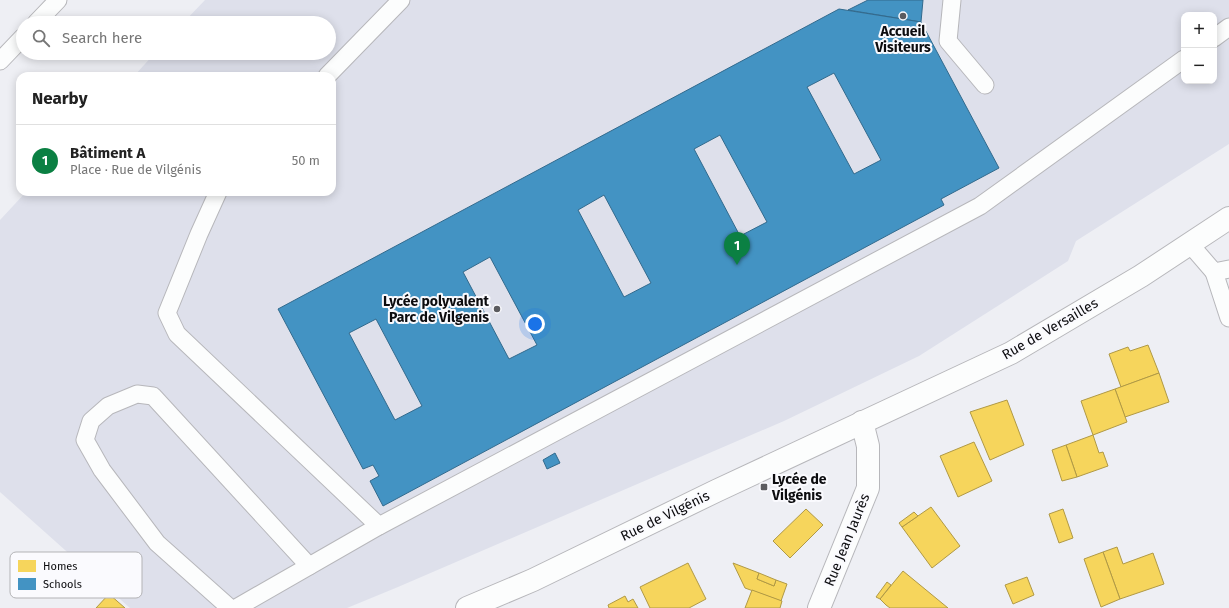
<!DOCTYPE html>
<meta charset="utf-8">
<style>
body{margin:0;font-family:"Fira Sans",sans-serif;background:#f2f2f2;color:#222}
.controls{position:absolute;right:12px;top:12px;display:grid;overflow:hidden;border-radius:8px;box-shadow:0 2px 10px #0003}
.controls button{width:36px;height:36px;display:grid;place-items:center;padding:0;border:0;border-bottom:1px solid #e0e0e0;background:#fff;color:#222;font:20px sans-serif}
.you{position:absolute;left:535px;top:324px;width:14px;height:14px;margin:-10px;border:3px solid #fff;border-radius:50%;background:#1a73e8;box-shadow:0 0 0 6px #1a73e833}
.badge{display:grid;place-items:center;width:26px;height:26px;border-radius:50%;background:#0b8043;color:#fff;font-size:13px;font-weight:700}
.pin{position:absolute;translate:-50% -33px;filter:drop-shadow(0 1px 2px #0008)}
.pin::after{content:'';position:absolute;top:21px;width:14px;height:12px;background:inherit;clip-path:polygon(0 0,100% 0,50% 100%)}
.list{margin:0;padding:0;list-style:none}
h2{display:flex;justify-content:space-between;align-items:center;height:52px;margin:0;padding:0 16px;font-size:17px}
h2 small{font-size:13px;font-weight:400;color:#767676}
.list li{display:grid;grid-template-columns:26px 1fr auto;gap:12px;align-items:center;box-sizing:border-box;height:72px;padding:0 16px;border-top:1px solid #e0e0e0}
.list b{display:block;font-size:15px;white-space:nowrap}
.list p{margin:0;font-size:13px;white-space:nowrap;color:#767676}
.list em{font-size:13px;font-style:normal;color:#767676}
.icon{flex:none;width:22px;height:22px;fill:none;stroke:currentColor;stroke-width:2;stroke-linecap:round;stroke-linejoin:round}
.map{position:relative;flex:none;width:1229px;height:608px;overflow:hidden}
.search{position:absolute;background:#fff;box-shadow:0 2px 10px #0003;left:16px;top:16px;width:320px;height:44px;display:flex;align-items:center;gap:10px;box-sizing:border-box;padding:0 14px;border-radius:22px;color:#767676;font-size:15px}
.panel{position:absolute;background:#fff;box-shadow:0 2px 10px #0003;left:16px;top:72px;width:320px;height:124px;border-radius:12px}
.map>svg:first-child{display:block}
</style>
<div class="map">
<svg width="1229" height="608" viewBox="0 0 1229 608">
<rect width="100%" height="100%" fill="#eeeff4"/>
<path fill="#dee0eb" fill-rule="evenodd" d="M205 0H1229V144L1076 241 1068 261 919 356 784 421 398 587 347 608H130L0 492V220L26 192H332V76H134L155 53H329V23H183ZM1184 15H1214V81H1184Z"/>
<g fill="#f6d55c" stroke="#b09945">
<polygon points="1148,345 1159,373 1121,387 1109,354 1128,347 1130,351"/>
<polygon points="1159,373 1169,402 1125,417 1115,389"/>
<polygon points="1115,389 1127,422 1093,435 1081,401"/>
<polygon points="1007,400 1024,445 990,460 970,412"/>
<polygon points="1093,435 1099,453 1103,452 1108,466 1077,477 1066,445"/>
<polygon points="974,442 992,481 958,497 940,456"/>
<polygon points="1066,445 1077,477 1062,481 1052,450"/>
<polygon points="931,507 960,546 932,568 902,527"/>
<polygon points="806,509 823,525 790,558 773,541"/>
<polygon points="1063,509 1073,538 1059,543 1049,514"/>
<polygon points="914,512 918,516 902,527 899,523"/>
<polygon points="1117,547 1123,564 1153,553 1164,584 1120,599 1103,552"/>
<polygon points="1103,552 1120,599 1101,607 1084,559"/>
<polygon points="688,563 706,599 689,608 650,608 640,587"/>
<polygon points="733,563 759,573 757,579 774,586 776,580 787,584 781,601 745,588"/>
<polygon points="903,571 948,608 890,608 886,605 880,599"/>
<polygon points="759,573 776,580 774,586 757,579"/>
<polygon points="1027,577 1034,595 1013,604 1005,585"/>
<polygon points="887,582 891,585 880,599 876,597"/>
<polygon points="752,590 782,601 780,608 745,608"/>
<polygon points="109,594 125,608 96,608"/>
<polygon points="625,596 628,602 633,599 638,608 609,608 608,605"/>
</g>
<g fill="#4393c3" stroke="#326a8d" fill-rule="evenodd">
<polygon points="868,0 923,0 921,22 848,10"/>
<path d="M839 9 921 22 999 168 941 199 944 205 383 506 370 481 379 476 373 465 363 469 278 309ZM834 73 881 160 854 174 807 87ZM720 135 767 222 740 236 694 149ZM604 195 651 283 624 297 578 210ZM490 257 537 345 509 359 463 272ZM376 319 422 406 395 420 349 333Z"/>
<polygon points="555,453 560,463 547,469 543,460"/>
</g>
<g fill="none" stroke-linecap="round" stroke-linejoin="round">
<defs>
<g id="service">
<polyline points="952,0 948,41 985,85"/>
<polyline points="36,23 58,0"/>
<polyline points="1214,38 1229,27"/>
<polyline points="0,61 23,37"/>
<polyline points="327,76 401,0"/>
<polyline points="218,192 199,234 167,313 177,334 379,526"/>
<polyline points="1189,243 1214,272 1229,269"/>
<polyline points="1214,272 1229,318"/>
<polyline points="230,608 157,543 102,470 85,440 91,421 108,406 137,394 153,396 309,566"/>
<polyline points="236,608 379,526 980,206 1184,59"/>
</g>
<polyline id="minor" points="819,608 868,488 868,446 862,422"/>
<polyline id="tertiary" points="467,608 533,580 716,491 1011,353 1141,276 1229,218"/>
</defs>
<use href="#service" stroke="#b7b7bb" stroke-width="19"/>
<use href="#minor" stroke="#b7b7bb" stroke-width="24"/>
<use href="#tertiary" stroke="#b7b7bb" stroke-width="24"/>
<use href="#service" stroke="#fcfdfd" stroke-width="17"/>
<use href="#minor" stroke="#fcfdfd" stroke-width="22"/>
<use href="#tertiary" stroke="#fcfdfd" stroke-width="22"/>
</g>
<g fill="#5b5b5f" stroke="#fafafe" stroke-width="1.5">
<circle cx="903" cy="16" r="4"/>
<circle cx="497" cy="309" r="4"/>
<rect x="760" y="483" width="8" height="8" rx="2"/>
</g>
<g text-anchor="middle" dominant-baseline="central" stroke-width="4" stroke-linejoin="round" paint-order="stroke">
<g font-size="14" font-weight="bold" fill="#0c0c0f" stroke="#fafafe">
<text x="903" y="31">Accueil<tspan x="903" dy="16">Visiteurs</tspan></text>
<text x="489" y="301" text-anchor="end">Lycée polyvalent<tspan x="489" dy="16">Parc de Vilgenis</tspan></text>
<text x="772" y="479" text-anchor="start">Lycée de<tspan x="772" dy="16">Vilgénis</tspan></text>
</g>
<g font-size="14" fill="#0c0c0f" stroke="#fafafe">
<text transform="translate(1050 329) rotate(-30)">Rue de Versailles</text>
<text transform="translate(665 516) rotate(-26)">Rue de Vilgénis</text>
<text transform="translate(847 540) rotate(-68)">Rue Jean Jaurès</text>
</g>
</g>
<rect x="10" y="552" width="132" height="46" rx="6" fill="#fafafe" stroke="#b3b3b6" stroke-width="1"/>
<rect x="18" y="560" width="18" height="12" fill="#f6d55c"/>
<rect x="18" y="578" width="18" height="12" fill="#4393c3"/>
<g font-size="11" fill="#0c0c0f">
<text x="43" y="570">Homes</text>
<text x="43" y="588">Schools</text>
</g>
</svg>
<div class="controls">
<button>+</button>
<button>−</button>
</div>
<div class="you"></div>
<div class="pin badge" style="left:737px;top:265px">1</div>
<div class="search"><svg class="icon" aria-label="search" viewBox="0 0 24 24"><circle cx="10" cy="10" r="6"/><path d="M15 15l6 6"/></svg>Search here</div>
<section class="panel">
<h2>Nearby<small></small></h2>
<ul class="list">
<li><span class="badge">1</span><div><b>Bâtiment A</b><p>Place · Rue de Vilgénis</p></div><em>50 m</em></li>
</ul>
</section>
</div>
